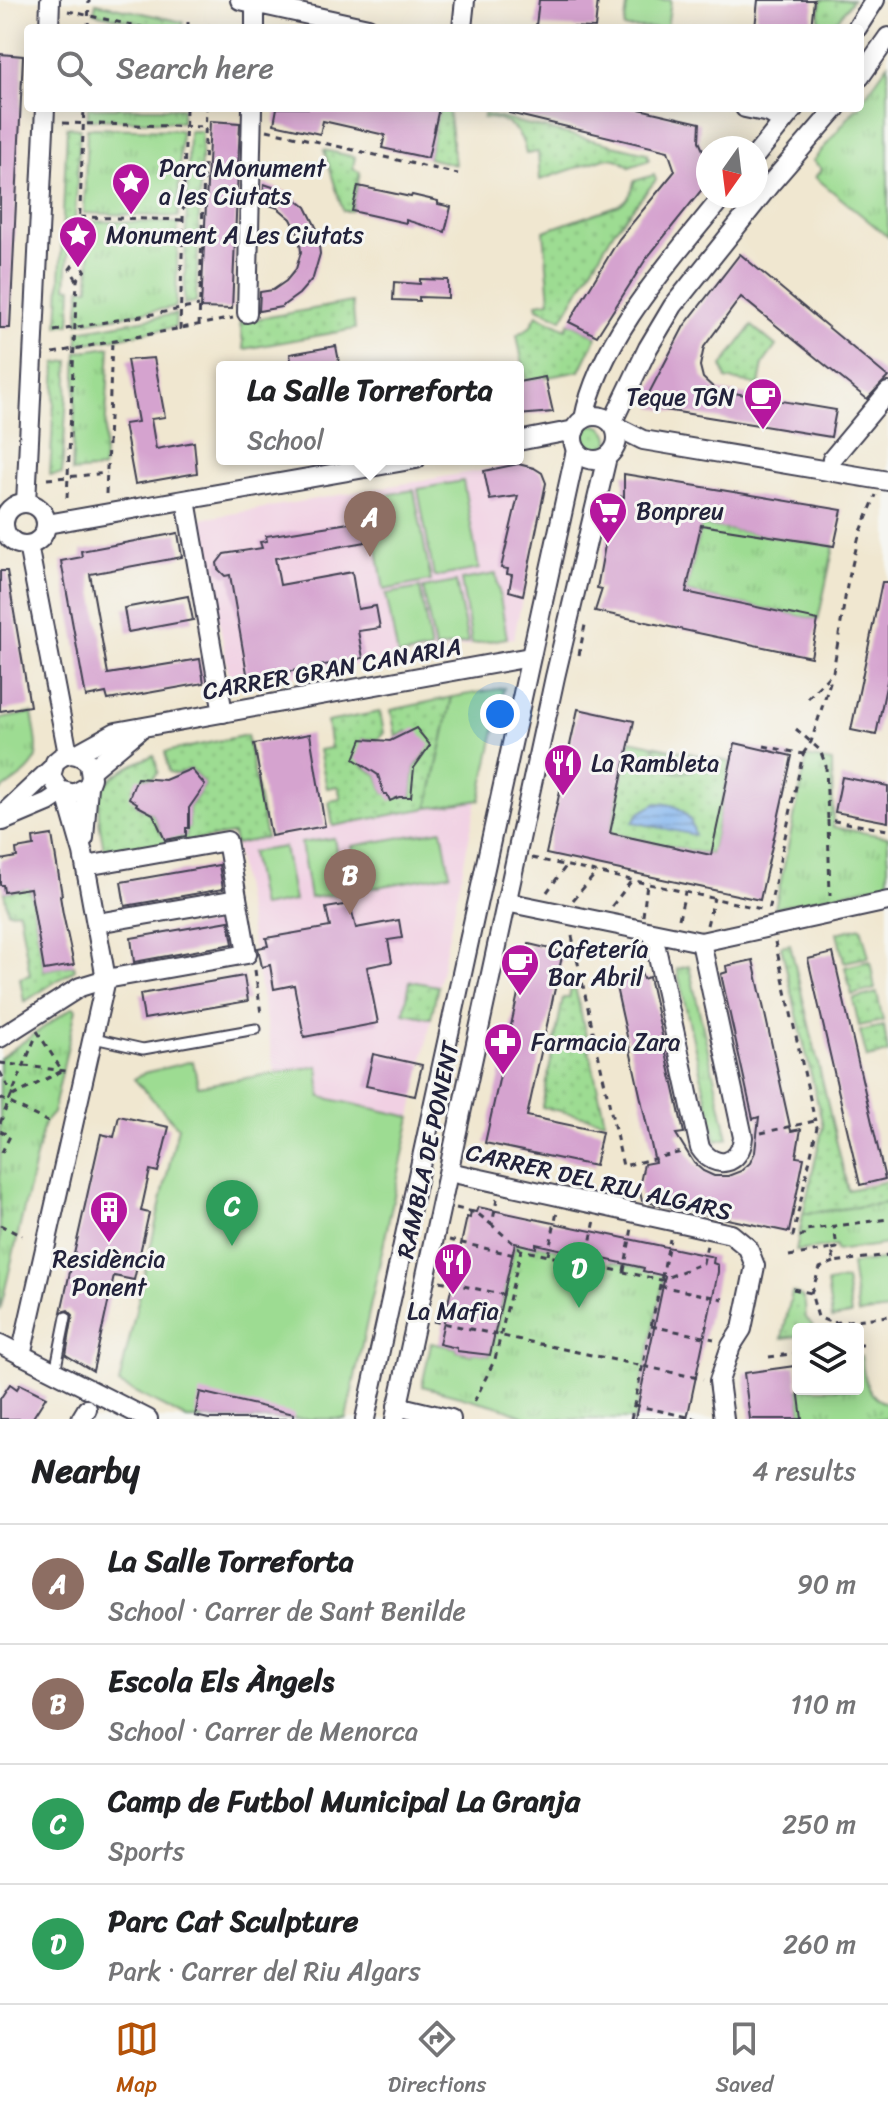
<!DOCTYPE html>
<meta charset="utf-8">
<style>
body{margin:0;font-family:Sriracha,sans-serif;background:#f2f2f2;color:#202124}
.controls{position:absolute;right:24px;bottom:24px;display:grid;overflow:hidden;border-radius:8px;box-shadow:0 4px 20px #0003}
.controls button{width:72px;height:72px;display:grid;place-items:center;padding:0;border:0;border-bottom:2px solid #e0e0e0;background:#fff;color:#202124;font:40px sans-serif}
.compass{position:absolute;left:696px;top:136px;width:72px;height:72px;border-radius:50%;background:#fff;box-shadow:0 4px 20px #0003;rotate:194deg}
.you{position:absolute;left:500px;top:714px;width:28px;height:28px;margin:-20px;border:6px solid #fff;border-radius:50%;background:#1a73e8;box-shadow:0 0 0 12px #1a73e833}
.badge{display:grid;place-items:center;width:52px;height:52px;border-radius:50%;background:#b45309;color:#fff;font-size:26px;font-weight:700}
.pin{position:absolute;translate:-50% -66px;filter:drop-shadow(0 2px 4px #0008)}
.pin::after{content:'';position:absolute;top:42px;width:28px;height:24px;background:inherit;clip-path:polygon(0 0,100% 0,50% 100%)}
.popup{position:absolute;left:216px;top:361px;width:308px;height:104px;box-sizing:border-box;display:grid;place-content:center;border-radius:8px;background:#fff;filter:drop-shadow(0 2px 6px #0005);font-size:26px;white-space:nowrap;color:#757577}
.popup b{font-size:30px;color:#202124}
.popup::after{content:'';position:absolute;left:50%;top:100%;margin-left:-16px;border:16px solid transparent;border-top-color:#fff}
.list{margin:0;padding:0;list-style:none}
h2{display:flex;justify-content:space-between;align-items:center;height:104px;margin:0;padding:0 32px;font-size:34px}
h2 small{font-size:26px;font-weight:400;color:#757577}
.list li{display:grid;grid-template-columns:52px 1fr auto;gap:24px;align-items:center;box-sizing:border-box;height:120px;padding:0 32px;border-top:2px solid #e0e0e0}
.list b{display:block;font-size:30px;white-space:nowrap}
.list p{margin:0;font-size:26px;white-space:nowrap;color:#757577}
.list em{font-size:26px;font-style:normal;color:#757577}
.icon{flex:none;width:44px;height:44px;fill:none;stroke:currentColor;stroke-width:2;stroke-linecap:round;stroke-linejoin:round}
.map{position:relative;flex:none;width:888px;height:1419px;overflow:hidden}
.search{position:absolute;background:#fff;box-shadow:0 4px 20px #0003;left:24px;right:24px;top:24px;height:88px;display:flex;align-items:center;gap:20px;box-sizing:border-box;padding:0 28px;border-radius:8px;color:#757577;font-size:30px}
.sheet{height:584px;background:#fff}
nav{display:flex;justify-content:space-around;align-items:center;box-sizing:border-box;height:112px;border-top:2px solid #e0e0e0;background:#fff;font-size:22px;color:#757577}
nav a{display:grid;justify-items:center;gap:4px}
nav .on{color:#b45309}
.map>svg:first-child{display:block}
</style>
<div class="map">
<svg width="888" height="1419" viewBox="0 0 888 1419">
<defs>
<pattern id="grass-dots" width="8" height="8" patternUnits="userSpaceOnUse" patternTransform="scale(2)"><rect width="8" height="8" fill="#9ddc92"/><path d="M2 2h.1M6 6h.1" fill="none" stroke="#87bc7f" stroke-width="1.8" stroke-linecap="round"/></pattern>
<pattern id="park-tufts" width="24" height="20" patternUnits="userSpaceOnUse" patternTransform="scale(2)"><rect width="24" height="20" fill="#9ddc92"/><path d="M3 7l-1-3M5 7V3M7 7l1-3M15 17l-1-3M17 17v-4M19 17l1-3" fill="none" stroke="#87bc7f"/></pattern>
<pattern id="water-rules" width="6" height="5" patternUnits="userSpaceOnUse" patternTransform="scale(2)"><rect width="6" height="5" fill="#83b5ef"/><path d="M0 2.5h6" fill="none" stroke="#6b93c3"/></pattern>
</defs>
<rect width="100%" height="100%" fill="#f6f6f2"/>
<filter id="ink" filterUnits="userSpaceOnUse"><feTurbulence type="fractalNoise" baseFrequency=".0125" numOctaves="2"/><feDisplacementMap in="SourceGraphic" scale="16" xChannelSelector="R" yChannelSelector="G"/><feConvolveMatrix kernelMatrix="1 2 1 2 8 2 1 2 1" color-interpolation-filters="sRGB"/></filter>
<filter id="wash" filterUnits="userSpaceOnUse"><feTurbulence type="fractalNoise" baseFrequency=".006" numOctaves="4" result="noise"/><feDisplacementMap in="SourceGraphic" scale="32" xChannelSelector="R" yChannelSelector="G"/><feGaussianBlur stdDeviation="1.8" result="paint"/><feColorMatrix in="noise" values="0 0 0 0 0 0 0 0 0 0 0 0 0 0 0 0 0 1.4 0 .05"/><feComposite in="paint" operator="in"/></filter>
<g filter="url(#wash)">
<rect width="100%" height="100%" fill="#f0e7d0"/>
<g fill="#f1d0e3">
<polygon points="518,464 534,468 542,473 546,483 514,638 231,687 201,519"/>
<polygon points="504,688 480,800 477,800 411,1117 321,1097 317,1066 275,1073 235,844 428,808 452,697"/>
</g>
<g fill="url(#grass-dots)" stroke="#607f66" stroke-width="2">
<polygon points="821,0 852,0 832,28 818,28"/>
<polygon points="96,3 183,22 182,28 161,28 94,13"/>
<polygon points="439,108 448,108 455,165 428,158"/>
<path d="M484 114 647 153 649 160 629 167C620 159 614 157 602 159L540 180 538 152 526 154C522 130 508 118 483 118Z"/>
<polygon points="67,127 80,128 73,252 68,252 66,287 72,288 70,324 58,326"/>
<polygon points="189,131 202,131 196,302 184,304"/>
<polygon points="324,150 355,157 353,169 360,172 352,211 343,211"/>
<path d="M654 175 656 180 614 231 562 319 538 308 537 303 550 301 544 231 619 205C629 199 632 193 634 181Z"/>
<polygon points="352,302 355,329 244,349 240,322"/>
<polygon points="176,314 175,327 78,345 78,331"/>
<polygon points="537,315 566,329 569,322 597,336 580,371 526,381 517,335 530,327"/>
<polygon points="752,326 776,346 763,364 759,385 726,379 722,366"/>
<polygon points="69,361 62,474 50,475 56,363"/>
<circle cx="594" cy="440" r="15"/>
<polygon points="452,697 428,808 333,826 329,801 341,799 338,786 327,788 319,750 331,748 327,722 380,712 384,733 378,739 362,739 359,750 361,765 378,775 384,793 411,797 414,768 426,754 407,731 396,737 391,710"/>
<path d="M247 735 266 838 235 844 233 834 105 855C93 792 92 782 154 755L158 772 153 778 146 777 136 805 153 814 160 833 175 837 186 836V828L189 827V808L205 785 191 769 177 774 169 772 165 752Z"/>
<polygon points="630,740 731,762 711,855 610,833"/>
<polygon points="29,882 44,970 74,965 75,969 24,1002 20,978 30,975 19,911 8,912 4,892 23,889"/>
<polygon points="861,927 869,957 844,962 837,933"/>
<polygon points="790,944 848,1190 888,1181 888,1203 803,1214 823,1126 781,946"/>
<polygon points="870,961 875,989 852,995 845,967"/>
<polygon points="573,978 605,1121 542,1107 563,998 569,998"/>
<polygon points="410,981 438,986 431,1018 404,1013"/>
<polygon points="877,993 883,1021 859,1026 853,999"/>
<polygon points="884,1026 888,1053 867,1058 860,1031"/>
<path d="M792 1292C809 1296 804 1305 806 1318L816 1329H798V1336L782 1338Z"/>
</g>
<g fill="url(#park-tufts)" stroke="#607f66" stroke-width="2">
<polygon points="888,64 888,237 815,177 822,169 813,161 856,108 860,108 860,103"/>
<polygon points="88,108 182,108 182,122 88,119"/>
<polygon points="87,128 181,130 178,217 84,213"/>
<polygon points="83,221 178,223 176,307 78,323 81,288 89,288 90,255 83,253"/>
<polygon points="110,347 103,469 72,472 77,352"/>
<polygon points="701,525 834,546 818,620 686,592"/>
<path d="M32 713C41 763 42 762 0 791V719Z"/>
<path d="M654 746 706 757C687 782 661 776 654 746Z"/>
<polygon points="807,757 832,762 833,827 888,837 888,883 775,908"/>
<polygon points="689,966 728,1138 716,1141 677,969"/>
<polygon points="73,1007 76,1009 53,1113 44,1123 0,1311 0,1058"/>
<polygon points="888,1203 888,1244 836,1251 835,1246 796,1251 803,1214"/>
<polygon points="516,1240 535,1248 536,1244 569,1252 568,1255 573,1256 575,1253 606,1260 606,1263 610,1264 612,1261 665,1273 635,1419 529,1419 504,1408 422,1386 431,1343 457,1348 457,1351 471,1355 472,1352 490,1355"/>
<path d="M858 1356H861C864 1376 865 1397 888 1404V1419H802L798 1389H858Z"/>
</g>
<g fill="#9ddc92" stroke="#607f66" stroke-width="2">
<polygon points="628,0 671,0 667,28 624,28"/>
<polygon points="463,481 479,569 434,577 418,489"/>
<polygon points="414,490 431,581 384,590 368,498"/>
<polygon points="496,574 507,638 472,644 461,580"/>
<polygon points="456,582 468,643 435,649 423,588"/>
<polygon points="420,588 431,650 398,656 386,594"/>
<polygon points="504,688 480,800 428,808 452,697"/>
<polygon points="442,830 450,874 360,890 352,846"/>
<polygon points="334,838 343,893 310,898 301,843"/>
<polygon points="284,847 294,901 261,907 251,852"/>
<polygon points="193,1061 198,1086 318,1066 321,1097 411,1117 346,1419 187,1419 119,1384 178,1127 134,1079 144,1073"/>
<polygon points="888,1259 888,1310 858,1314 851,1264"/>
<polygon points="846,1280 851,1315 832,1318 827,1283"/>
</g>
<path fill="url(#water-rules)" stroke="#526c95" stroke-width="2" d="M657 803C679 803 691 814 695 835L633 822 639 813Z"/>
<g id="blocks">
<g fill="#d5a3cf">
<polygon points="539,0 598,0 595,28 536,26"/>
<polygon points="758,0 814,0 811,28 755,28"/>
<polygon points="0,54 23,56 10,328 0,328"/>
<polygon points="277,108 439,108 428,158 382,148 385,135 323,121 320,134 274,124"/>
<polygon points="510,108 635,108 700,123 699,141 708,162 708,182 646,259 597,336 569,322 619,239 675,171 668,151 509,113"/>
<polygon points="210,121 240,123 232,309 201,308"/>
<polygon points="264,184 287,192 306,207 317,229 320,254 313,278 299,294 281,307 259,311 260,292 273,290 286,281 296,269 301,252 299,235 291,219 278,208 263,203"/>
<polygon points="358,186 411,197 412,195 438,201 438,204 451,207 445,232 406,220 406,223 352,211"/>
<polygon points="740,254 888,377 867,399 741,297 704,347 700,366 703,378 716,390 836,410 831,437 653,408 647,397 684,326"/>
<polygon points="420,279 448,280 448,298 419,297 419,301 393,300 394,282 420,284"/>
<polygon points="336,346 340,367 292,367 290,354"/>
<polygon points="154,358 165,417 151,419 156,449 194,442 197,473 135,484 124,424 138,422 127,360"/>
<polygon points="545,377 553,412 518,415 518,382"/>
<polygon points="518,464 534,468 542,473 546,483 523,595 509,591 512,575 507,574 508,569 501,568 518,496 490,500 484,471"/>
<polygon points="624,474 842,510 834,546 701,525 686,592 818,620 811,657 595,611 602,589 597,588 606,540 617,496 624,497"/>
<polygon points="362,521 366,542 275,558 280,585 352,572 358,609 376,606 380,628 358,631 363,658 248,679 230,575 225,576 218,569 217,563 224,554 262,548 260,542 267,541 266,536"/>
<polygon points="178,533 182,557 90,574 108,674 200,659 204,683 108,700 106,693 86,697 61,561 82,557 81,551"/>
<polygon points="0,571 7,571 30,706 0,711"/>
<polygon points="882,582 888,582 888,677 876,735 851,730"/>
<polygon points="188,596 193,620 128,632 124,608"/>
<polygon points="578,709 634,721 610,833 711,855 735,743 792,756 760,900 546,854"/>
<polygon points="416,728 430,745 414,768 411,797 399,797 390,801 387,794 384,794 378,775 354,759 362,739 390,741"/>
<polygon points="310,734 325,826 271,836 254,744"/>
<polygon points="191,769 205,785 189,808 189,828 186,828 186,836 165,840 153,814 136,805 137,803 129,798 137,778 165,780"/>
<polygon points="842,777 888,786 888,822 835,812"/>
<polygon points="52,835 62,895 60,896 63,914 74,965 44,970 30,888 4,892 3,885 0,885 0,860 17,857 16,849 34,846 33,838"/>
<polygon points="219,865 223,889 125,906 121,882"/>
<polygon points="350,904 356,928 399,920 402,938 388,940 392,962 367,967 378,1023 304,1037 294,985 274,989 270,965 262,967 258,948 268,946 266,938 330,927 326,908"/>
<polygon points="229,921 233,944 134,962 131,938"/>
<polygon points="529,944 563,952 527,1116 602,1132 595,1166 485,1143"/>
<polygon points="833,953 885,1179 860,1185 808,959"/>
<polygon points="753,960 791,1131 801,1129 796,1157 804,1158 789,1232 642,1201 639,1187 644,1164 655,1162 614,978 641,972 643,979 649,977 684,1133 676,1134 694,1163 703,1171 714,1176 728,1176 741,1171 750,1163 755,1152 759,1117 753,1119 721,974 727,972 726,966"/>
<polygon points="244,976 248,1001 144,1019 140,994"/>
<polygon points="373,1054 422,1065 415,1096 366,1086"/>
<polygon points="119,1116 169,1127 158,1172 150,1170 141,1211 149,1213 134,1280 114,1276 93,1371 66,1355 73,1315 68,1310 61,1312 101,1134 114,1137"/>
<polygon points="478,1207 714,1257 713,1263 718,1265 718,1272 687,1419 635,1419 665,1276 643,1271 644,1268 536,1244 536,1248 515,1243 490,1355 457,1351 457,1348 439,1344 467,1217 470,1218 471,1211 476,1212"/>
<polygon points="795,1366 802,1419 750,1419 744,1373"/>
<polygon points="10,1384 17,1389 20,1384 46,1397 32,1419 0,1419 0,1399"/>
<polygon points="200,1392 294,1414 294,1419 209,1419 195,1416"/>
</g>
</g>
</g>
<g filter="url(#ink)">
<use href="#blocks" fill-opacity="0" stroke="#414051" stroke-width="2"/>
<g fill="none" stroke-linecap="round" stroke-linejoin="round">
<defs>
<g id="lane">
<polyline points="94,1038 143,1049 256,1029"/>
<polyline points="55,1372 66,1317"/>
</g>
<g id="street">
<polyline points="240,0 368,28"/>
<polyline points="49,28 50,0"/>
<polyline points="255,28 255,4"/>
<polyline points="462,28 465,0"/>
<polyline points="857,28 875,0"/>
<polyline points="860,77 888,37"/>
<polyline points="745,108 769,113 783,121"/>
<polyline points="756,155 794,108"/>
<polyline points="247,313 252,108"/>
<circle cx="595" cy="438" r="22"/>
<path d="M584 419C599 339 673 258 723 196"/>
<polyline points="612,423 648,348 673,306 772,182 836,108"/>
<polyline points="615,426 643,440 888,481"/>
<polyline points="518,441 575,430"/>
<polyline points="830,471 832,459 888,392"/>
<polyline points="186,500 223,713"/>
<circle cx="25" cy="524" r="21"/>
<polyline points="26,503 45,108"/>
<polyline points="47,524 416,459"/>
<polyline points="28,545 68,754"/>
<polyline points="76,754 116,732 530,657"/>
<polyline points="91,770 138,731"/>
<polyline points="0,817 51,769"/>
<polyline points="3,821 48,802 63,792"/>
<path d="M84 838 88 786 91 778 89 763C78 752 66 751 55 762L51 776 59 790 74 794 88 786"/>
<polyline points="506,902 701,942 888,901"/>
<polyline points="97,923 237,899"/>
<path d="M653 934 700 1148C715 1171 741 1165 743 1137L701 942"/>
<polyline points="0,1038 80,987 106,979 247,954 227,841 86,866"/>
<polyline points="449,1172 731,1234 748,1248 755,1266 742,1329 731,1346 719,1381 724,1419"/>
<polyline points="0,1344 148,1419"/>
<polyline points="21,1355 106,979 83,853 66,794"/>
<polyline points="397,1406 451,1419"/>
<polyline points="81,1419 87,1409"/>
<polyline points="365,1419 576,450"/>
<polyline points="395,1419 555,677 607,457"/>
</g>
</defs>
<use href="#lane" stroke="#414051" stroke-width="13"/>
<use href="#street" stroke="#414051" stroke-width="22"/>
<g stroke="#414051" stroke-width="3" stroke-dasharray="6 6" stroke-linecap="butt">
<polyline points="68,11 145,28"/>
<polyline points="88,28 89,0"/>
<polyline points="188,28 188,19"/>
<polyline points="209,28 210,24"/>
<polyline points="63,123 206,127"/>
<polyline points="267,130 458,174"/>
<polyline points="80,217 183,220"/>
<polyline points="77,280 70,269 78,258"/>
<polyline points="199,326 206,108"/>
<polyline points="180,330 186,108"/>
<polyline points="54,331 199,306"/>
<polyline points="53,353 233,318"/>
<polyline points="47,479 107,473"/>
<polyline points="106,494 112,342"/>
<polyline points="67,498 77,280 85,270 78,258 84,108"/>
<polyline points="579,655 585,625"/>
<polyline points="808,698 833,672 847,586 859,536 876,495"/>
<polyline points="796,729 820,750 826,766 828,820 888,830"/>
<polyline points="764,746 803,754 769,911"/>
<polyline points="803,754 811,742 832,676"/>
<polyline points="828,820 830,896"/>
<polyline points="532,858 766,910"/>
<polyline points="547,892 566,866"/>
<polyline points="573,900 597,872"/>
<polyline points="612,906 632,880"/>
<polyline points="643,916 647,884"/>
<polyline points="679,919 685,892"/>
<polyline points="707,925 714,898"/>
<polyline points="572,936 623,1166 686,1151"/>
<polyline points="775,942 815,1121"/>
<polyline points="255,970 261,1014"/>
<polyline points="37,1031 61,1069"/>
<polyline points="0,1063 66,1071"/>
<polyline points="0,1072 13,1096"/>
<polyline points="13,1096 62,1071"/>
<polyline points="0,1098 48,1122"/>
<polyline points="0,1123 36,1036"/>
<polyline points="0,1131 10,1136 0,1156"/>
<polyline points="761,1133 815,1121 817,1127 793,1236 803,1236 805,1230 888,1219"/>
<polyline points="497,1199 492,1225 520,1249"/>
<polyline points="456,1208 477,1213 492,1225"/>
<polyline points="0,1225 22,1236"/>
<polyline points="449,1240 519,1256"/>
<polyline points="832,1249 837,1248 834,1226"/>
<polyline points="548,1255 557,1212"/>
<polyline points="789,1256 832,1249 834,1262 888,1255"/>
<polyline points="834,1262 820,1268 811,1293 818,1317 832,1323 888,1316"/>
<polyline points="586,1263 595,1220"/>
<polyline points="624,1271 632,1228"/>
<polyline points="440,1281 510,1296"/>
<polyline points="660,1286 723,1299"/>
<polyline points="793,1289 811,1293"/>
<polyline points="433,1321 703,1379"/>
<polyline points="651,1326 714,1339"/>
<polyline points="858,1345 863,1345"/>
<polyline points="769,1357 798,1353"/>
<polyline points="474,1402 495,1359 521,1250 661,1280 703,1263 707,1245"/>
<polyline points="634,1405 697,1419"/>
<polyline points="631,1419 670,1239"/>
</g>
<use href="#lane" stroke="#fff" stroke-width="9"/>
<use href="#street" stroke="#fff" stroke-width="18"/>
</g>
</g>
<defs>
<symbol id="sight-pin" viewBox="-11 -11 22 30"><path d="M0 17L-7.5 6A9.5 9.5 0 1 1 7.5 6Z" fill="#b5179e" stroke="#f6f6f2"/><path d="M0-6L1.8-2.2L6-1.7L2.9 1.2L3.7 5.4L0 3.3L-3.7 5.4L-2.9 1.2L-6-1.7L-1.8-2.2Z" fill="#fff"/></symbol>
<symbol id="cafe-pin" viewBox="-11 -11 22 30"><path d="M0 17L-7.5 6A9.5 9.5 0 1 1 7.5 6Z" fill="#b5179e" stroke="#f6f6f2"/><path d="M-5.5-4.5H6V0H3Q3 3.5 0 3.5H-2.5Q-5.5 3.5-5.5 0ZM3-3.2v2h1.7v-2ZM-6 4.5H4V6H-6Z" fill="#fff"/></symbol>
<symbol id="supermarket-pin" viewBox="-11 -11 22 30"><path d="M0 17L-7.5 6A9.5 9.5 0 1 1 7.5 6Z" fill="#b5179e" stroke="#f6f6f2"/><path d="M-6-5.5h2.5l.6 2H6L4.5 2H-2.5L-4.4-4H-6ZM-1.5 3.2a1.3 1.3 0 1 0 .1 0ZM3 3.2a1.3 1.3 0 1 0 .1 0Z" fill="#fff"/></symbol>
<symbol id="restaurant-pin" viewBox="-11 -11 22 30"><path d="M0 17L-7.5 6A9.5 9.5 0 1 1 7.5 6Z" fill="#b5179e" stroke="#f6f6f2"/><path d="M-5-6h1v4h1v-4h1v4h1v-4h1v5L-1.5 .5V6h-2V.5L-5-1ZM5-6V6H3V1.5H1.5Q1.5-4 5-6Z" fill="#fff"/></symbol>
<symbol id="pharmacy-pin" viewBox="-11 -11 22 30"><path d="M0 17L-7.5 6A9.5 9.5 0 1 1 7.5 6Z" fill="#b5179e" stroke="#f6f6f2"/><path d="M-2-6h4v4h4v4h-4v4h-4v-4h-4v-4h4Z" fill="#fff"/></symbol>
<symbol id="building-pin" viewBox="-11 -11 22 30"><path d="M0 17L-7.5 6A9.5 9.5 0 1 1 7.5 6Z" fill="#b5179e" stroke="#f6f6f2"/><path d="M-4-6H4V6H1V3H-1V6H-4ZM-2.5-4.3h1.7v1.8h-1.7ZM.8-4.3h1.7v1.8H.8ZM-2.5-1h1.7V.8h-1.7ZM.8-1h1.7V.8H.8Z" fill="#fff"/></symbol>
</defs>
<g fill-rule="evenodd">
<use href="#sight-pin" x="109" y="160" width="44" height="60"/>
<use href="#sight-pin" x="56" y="213" width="44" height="60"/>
<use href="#cafe-pin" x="741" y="375" width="44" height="60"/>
<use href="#supermarket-pin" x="586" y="489" width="44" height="60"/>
<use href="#restaurant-pin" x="541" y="741" width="44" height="60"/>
<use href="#cafe-pin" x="498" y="941" width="44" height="60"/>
<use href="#pharmacy-pin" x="481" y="1020" width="44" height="60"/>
<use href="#building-pin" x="87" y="1188" width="44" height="60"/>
<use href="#restaurant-pin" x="431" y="1240" width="44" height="60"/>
</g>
<g text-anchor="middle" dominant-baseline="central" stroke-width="6" stroke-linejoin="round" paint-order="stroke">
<g font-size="24" fill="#22223b" stroke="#f6f6f2" text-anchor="start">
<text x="159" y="168">Parc Monument<tspan x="159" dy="28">a les Ciutats</tspan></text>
<text x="106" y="235">Monument A Les Ciutats</text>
<text x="735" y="397" text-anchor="end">Teque TGN</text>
<text x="636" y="511">Bonpreu</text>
<text x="591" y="763">La Rambleta</text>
<text x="548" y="949">Cafetería<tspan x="548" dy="28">Bar Abril</tspan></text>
<text x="531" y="1042">Farmacia Zara</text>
<text x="109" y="1259" text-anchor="middle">Residència<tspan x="109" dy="28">Ponent</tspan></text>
<text x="453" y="1311" text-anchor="middle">La Mafia</text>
</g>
<g font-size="24" fill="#22223b" stroke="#f6f6f2">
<text transform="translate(332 669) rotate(-10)">CARRER GRAN CANARIA</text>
<text transform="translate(428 1150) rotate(-78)">RAMBLA DE PONENT</text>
<text transform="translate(599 1182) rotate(13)">CARRER DEL RIU ALGARS</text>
</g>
</g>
</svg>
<div class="controls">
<button><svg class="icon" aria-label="layers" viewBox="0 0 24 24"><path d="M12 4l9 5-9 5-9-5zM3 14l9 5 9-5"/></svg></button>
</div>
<svg class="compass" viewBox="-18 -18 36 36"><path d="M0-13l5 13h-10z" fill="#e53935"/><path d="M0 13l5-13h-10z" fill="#757577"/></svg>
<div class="you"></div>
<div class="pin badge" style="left:370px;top:557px;background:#8d6e63">A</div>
<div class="popup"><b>La Salle Torreforta</b>School</div>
<div class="pin badge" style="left:350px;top:915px;background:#8d6e63">B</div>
<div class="pin badge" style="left:232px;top:1246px;background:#2e9e5b">C</div>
<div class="pin badge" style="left:579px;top:1308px;background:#2e9e5b">D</div>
<div class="search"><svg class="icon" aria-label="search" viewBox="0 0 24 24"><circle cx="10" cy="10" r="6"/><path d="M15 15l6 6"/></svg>Search here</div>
</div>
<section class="sheet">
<h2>Nearby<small>4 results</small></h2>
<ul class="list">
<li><span class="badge" style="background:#8d6e63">A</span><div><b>La Salle Torreforta</b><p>School · Carrer de Sant Benilde</p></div><em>90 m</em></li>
<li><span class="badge" style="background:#8d6e63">B</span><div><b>Escola Els Àngels</b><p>School · Carrer de Menorca</p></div><em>110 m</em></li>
<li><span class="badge" style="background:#2e9e5b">C</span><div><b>Camp de Futbol Municipal La Granja</b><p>Sports</p></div><em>250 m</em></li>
<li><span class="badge" style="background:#2e9e5b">D</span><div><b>Parc Cat Sculpture</b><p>Park · Carrer del Riu Algars</p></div><em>260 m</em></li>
</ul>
</section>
<nav>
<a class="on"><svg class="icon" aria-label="map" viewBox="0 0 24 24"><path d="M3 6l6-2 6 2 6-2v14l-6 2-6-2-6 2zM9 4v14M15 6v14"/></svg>Map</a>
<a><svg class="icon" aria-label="directions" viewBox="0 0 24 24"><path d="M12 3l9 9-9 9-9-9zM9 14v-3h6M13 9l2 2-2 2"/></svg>Directions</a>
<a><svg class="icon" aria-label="saved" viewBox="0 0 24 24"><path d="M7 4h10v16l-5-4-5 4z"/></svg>Saved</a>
</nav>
